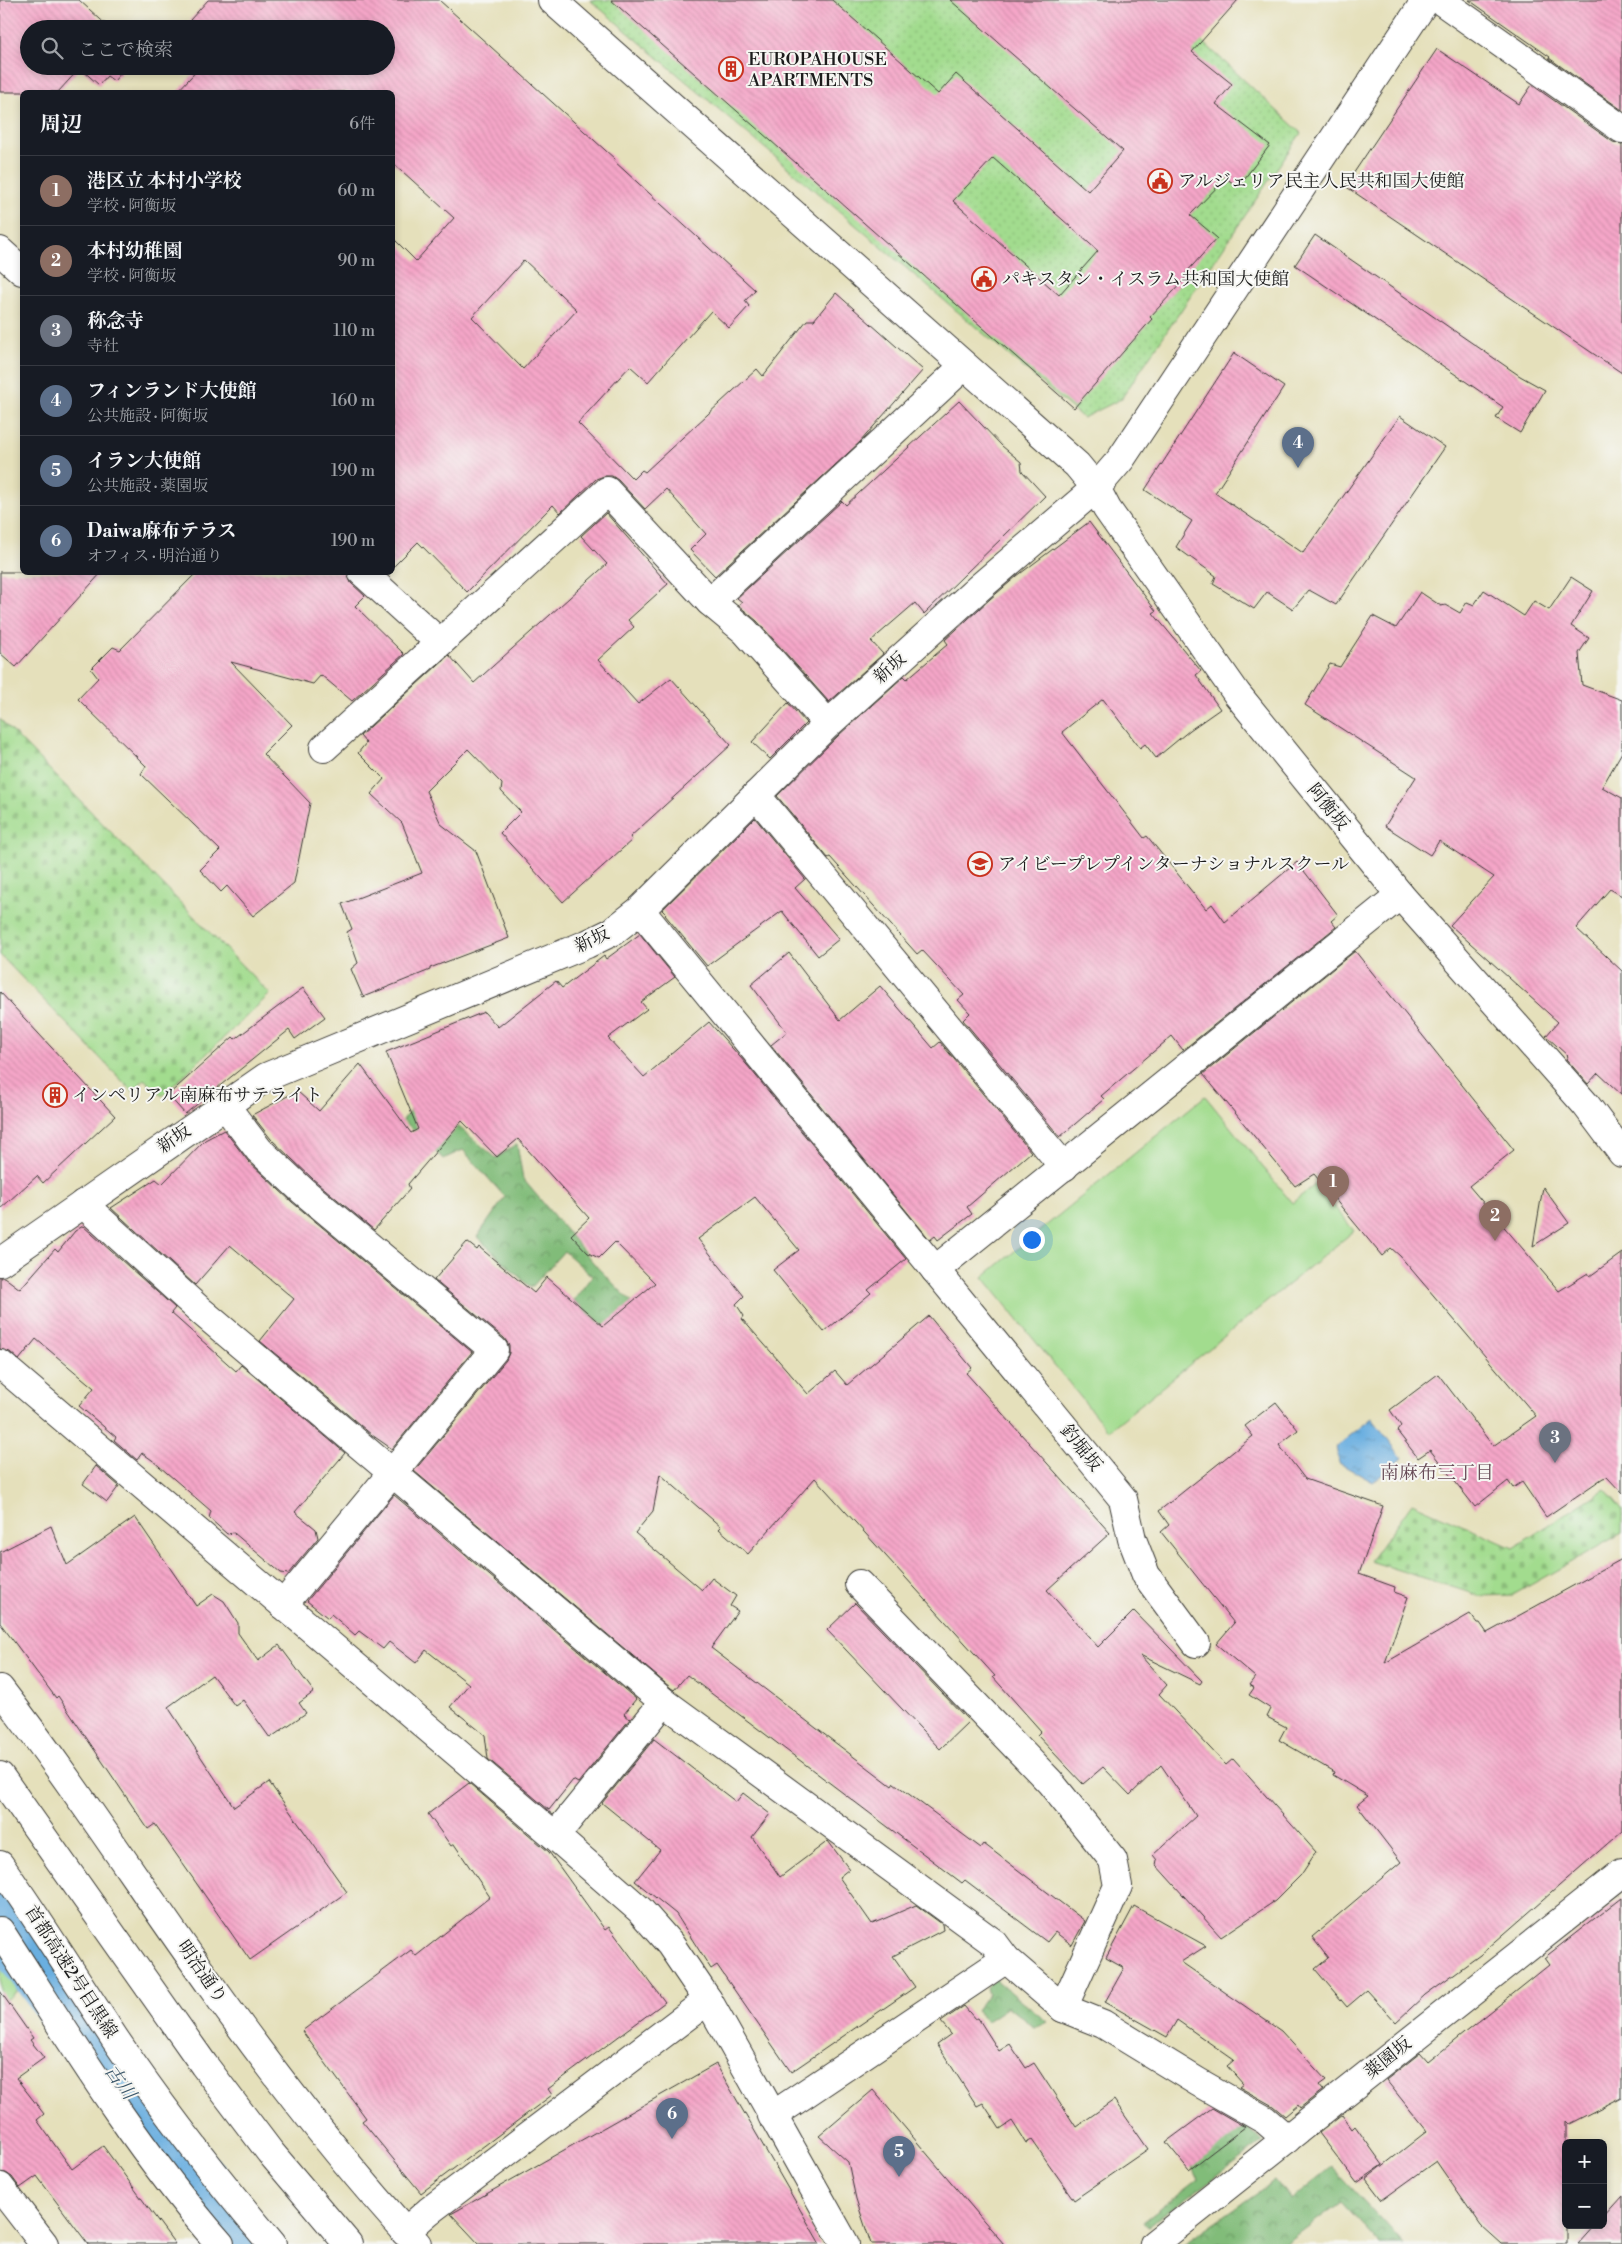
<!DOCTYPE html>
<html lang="ja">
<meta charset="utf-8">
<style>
body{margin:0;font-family:"Libre Bodoni","Noto Serif JP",serif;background:#242831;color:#f1f3f6}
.controls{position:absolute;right:15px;bottom:15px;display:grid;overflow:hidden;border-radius:8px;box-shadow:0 2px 8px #0003}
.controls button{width:45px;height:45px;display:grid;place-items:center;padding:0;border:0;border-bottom:1px solid #363941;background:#171b24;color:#f1f3f6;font:25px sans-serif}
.you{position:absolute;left:1031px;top:1239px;width:18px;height:18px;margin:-12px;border:4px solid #fff;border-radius:50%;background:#1a73e8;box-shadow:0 0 0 8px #1a73e833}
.badge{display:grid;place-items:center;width:32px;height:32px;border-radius:50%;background:#ea580c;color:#fff;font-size:16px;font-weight:700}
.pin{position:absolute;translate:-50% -41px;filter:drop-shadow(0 1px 2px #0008)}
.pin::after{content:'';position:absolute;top:26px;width:18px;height:15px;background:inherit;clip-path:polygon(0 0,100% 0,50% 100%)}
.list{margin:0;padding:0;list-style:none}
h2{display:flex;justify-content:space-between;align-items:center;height:65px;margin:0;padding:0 20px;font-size:21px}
h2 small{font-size:16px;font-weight:400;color:#9ea1a6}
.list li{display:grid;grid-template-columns:32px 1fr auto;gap:15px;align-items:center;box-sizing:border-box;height:70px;padding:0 20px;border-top:1px solid #363941}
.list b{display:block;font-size:19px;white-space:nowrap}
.list p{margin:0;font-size:16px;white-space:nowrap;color:#9ea1a6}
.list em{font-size:16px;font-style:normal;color:#9ea1a6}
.icon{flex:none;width:28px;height:28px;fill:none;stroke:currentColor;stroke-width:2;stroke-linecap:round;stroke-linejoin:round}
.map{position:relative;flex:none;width:1622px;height:2244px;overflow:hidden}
.search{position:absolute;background:#171b24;box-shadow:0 2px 8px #0003;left:20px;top:20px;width:375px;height:55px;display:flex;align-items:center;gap:12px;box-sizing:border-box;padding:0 18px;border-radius:28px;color:#9ea1a6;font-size:19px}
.panel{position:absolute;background:#171b24;box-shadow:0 2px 8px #0003;left:20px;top:90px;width:375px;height:485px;border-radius:8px}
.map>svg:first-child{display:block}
</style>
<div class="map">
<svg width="1622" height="2244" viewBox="0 0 1622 2244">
<defs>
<pattern id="grass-dots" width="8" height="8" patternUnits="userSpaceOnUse" patternTransform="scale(1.25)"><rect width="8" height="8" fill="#a2dc8e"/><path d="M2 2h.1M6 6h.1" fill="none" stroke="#8bbc7a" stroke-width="1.8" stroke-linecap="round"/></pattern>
<pattern id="forest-crowns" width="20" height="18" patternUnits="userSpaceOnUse" patternTransform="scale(1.25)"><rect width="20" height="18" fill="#81bc79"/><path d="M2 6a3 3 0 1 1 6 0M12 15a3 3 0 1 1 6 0" fill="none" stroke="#699862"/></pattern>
<pattern id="cemetery-stones" width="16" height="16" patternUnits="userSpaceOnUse" patternTransform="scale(1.25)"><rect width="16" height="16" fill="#a2dc8e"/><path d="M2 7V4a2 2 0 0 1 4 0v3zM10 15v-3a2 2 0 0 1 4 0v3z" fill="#8bbc7a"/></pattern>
<pattern id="water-ripples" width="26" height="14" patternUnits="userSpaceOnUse" patternTransform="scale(1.25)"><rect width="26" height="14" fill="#6bafe0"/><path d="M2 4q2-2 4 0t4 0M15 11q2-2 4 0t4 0" fill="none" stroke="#578eb5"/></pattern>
<pattern id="building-back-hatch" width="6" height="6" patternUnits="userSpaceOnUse" patternTransform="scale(1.25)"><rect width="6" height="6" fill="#f5a6c8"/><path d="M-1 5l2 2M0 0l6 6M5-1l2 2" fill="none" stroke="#d18eab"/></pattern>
</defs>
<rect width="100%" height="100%" fill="#f6f6f2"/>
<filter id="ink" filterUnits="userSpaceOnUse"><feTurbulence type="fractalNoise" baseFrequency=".02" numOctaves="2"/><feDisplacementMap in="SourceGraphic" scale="10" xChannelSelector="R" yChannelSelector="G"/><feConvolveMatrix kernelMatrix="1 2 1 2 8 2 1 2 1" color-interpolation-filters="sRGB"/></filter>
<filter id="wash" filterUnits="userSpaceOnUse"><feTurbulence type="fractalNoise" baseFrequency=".0096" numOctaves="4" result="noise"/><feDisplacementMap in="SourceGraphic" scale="20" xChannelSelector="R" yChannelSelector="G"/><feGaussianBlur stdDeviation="1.12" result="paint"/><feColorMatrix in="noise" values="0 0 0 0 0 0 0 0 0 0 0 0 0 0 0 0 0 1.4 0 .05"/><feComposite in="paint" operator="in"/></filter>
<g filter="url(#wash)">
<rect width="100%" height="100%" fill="#e5e0bb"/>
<polygon fill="url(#grass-dots)" stroke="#5f7c55" points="590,0 1158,0 1301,133 1121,399 1083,418"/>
<g fill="url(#forest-crowns)" stroke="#4e6c4a">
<polygon points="415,1104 459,1127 496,1158 517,1144 523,1179 597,1267 663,1334 726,1431 574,1300 592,1276 564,1251 531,1288 477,1237 505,1197 463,1150 443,1159 403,1120"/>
<polygon points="995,1979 1047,2022 1035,2028 1008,2007 987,2021 976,2011 988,1994 986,1989"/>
<polygon points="1244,2125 1263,2142 1147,2227 1143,2222 1198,2180 1190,2164"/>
<polygon points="1332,2167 1404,2244 1380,2244 1341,2202 1285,2244 1184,2244 1275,2180 1291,2200"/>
</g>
<g fill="url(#cemetery-stones)" stroke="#5f7c55">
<polygon points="0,719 270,994 162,1096 144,1079 133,1092 0,955"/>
<polygon points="1605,1489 1622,1509 1622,1533 1513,1595 1480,1596 1370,1561 1412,1503 1513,1548"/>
</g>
<g fill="#a2dc8e" stroke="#5f7c55">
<polygon points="1205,1096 1292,1203 1316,1184 1354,1231 1108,1431 983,1277"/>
<polygon points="0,1966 18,1990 0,2004"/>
</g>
<polygon fill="url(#water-ripples)" stroke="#44667e" points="1372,1418 1402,1458 1373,1482 1339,1463 1336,1447"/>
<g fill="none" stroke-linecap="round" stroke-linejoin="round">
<polyline stroke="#6bafe0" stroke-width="60" points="0,1916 134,2101 247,2244"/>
</g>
<g id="blocks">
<g fill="url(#building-back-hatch)" fill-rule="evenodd">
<polygon points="0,0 79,0 111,29 29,29 29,66 127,66 114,81 107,76 99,85 80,68 58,92 0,92"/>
<path d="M208 0H439L615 159 614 161 755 290 745 301 749 306 729 328 711 311 648 382 630 366 578 423 633 479 642 470 645 472 757 369 763 376 807 320H814L836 293 923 370 860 442 715 576 690 550 706 534 666 489 645 509 618 480 612 476H604L596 479 560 513 553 505 467 592 418 542 392 568V237L416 261 454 218 392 162V92H177L201 66H386V29H199L190 20ZM524 260 577 310 523 369 472 317Z"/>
<path d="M611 0H832L938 94 956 74 1088 191 1123 151 950 0H1238L1192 52 1232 84 1216 104 1270 145 1238 187 1226 178 1190 215 1217 238 1185 274 1184 280 1150 317 1152 319 1074 408ZM993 158 1098 251 1059 295 953 201Z"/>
<polygon points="1469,0 1622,0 1622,110 1549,58 1550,57"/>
<polygon points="1437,49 1519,104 1532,85 1613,142 1622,144 1622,373 1345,186"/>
<polygon points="1315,235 1520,376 1545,390 1520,433 1496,418 1503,407 1295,265"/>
<polygon points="1234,353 1284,387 1215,493 1303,553 1400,416 1445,447 1336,605 1309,590 1293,609 1267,592 1254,609 1213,584 1216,576 1176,547 1192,521 1145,490"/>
<polygon points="959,401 1002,446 1021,462 1022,471 1045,496 924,614 915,603 871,641 883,654 829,702 757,621 738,605 742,602 737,598 842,501 846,505"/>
<polygon points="606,513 668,584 628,620 634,627 598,660 638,704 671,678 731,745 630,837 632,840 563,902 500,833 521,812 501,791 502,784 468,749 426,791 441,824 476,851 509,938 430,968 430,970 363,997 351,969 358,963 347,932 352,929 342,904 422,873 402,823 371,794 384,779 358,753 366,743 360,736 449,655 474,683 607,564 581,536"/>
<polygon points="1089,522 1156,611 1153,613 1201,671 1196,675 1220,709 1190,730 1156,758 1145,744 1140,748 1103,699 1062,732 1144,838 1147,836 1206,909 1212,904 1225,922 1297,862 1338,915 1331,921 1336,927 1183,1050 1172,1036 1101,1096 1104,1099 1060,1137 963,1020 970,1013 958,1000 964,995 922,950 917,954 830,857 828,858 777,796 839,735 904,676 907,679 948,644 945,640 990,599 1017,576"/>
<polygon points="0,572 102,572 16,667 0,653"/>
<polygon points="197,572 347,572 351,583 365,596 355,606 404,654 352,701 321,675 313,684 231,662 292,725 263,754 310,803 294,883 253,916 227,886 221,892 200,870 220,850 141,774 146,766 78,699 98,678 91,669 113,647 120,650"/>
<polygon points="1571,577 1593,591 1571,626 1589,638 1579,653 1582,685 1622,700 1622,752 1602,787 1622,798 1622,896 1610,889 1576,928 1622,971 1622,1095 1598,1073 1588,1084 1566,1059 1568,1056 1546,1036 1558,1022 1450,925 1494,877 1439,841 1430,855 1385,826 1416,777 1305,705 1330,664 1340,667 1373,616 1396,628 1420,592 1441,606 1446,605 1460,613 1467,602 1474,605 1484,590 1524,616 1534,601 1549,610"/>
<polygon points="788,703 806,723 770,759 752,742"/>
<polygon points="755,818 805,879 795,888 839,939 818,956 782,911 707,966 665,915 666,914 662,910"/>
<polygon points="640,934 675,977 641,1002 647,1009 608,1038 644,1077 709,1022 747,1065 906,1259 868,1290 871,1293 824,1332 773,1270 799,1250 755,1197 698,1239 744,1296 736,1304 744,1316 742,1319 808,1394 835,1371 847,1385 929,1316 972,1368 966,1373 1110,1533 1047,1590 1098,1647 1134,1611 1202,1681 1200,1684 1140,1655 1167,1685 1159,1694 1226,1765 1233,1759 1316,1852 1301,1875 1275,1901 1221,1937 1156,1865 1157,1860 1153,1855 1196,1816 1161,1765 1130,1795 1103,1767 1083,1784 1037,1735 1041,1731 993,1677 995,1676 815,1478 748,1554 719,1529 721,1527 660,1474 653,1511 635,1533 702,1590 712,1578 736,1596 730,1606 738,1611 711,1648 892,1786 894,1783 981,1848 984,1844 1085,1921 1072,1945 1055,1932 1047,1942 965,1880 962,1883 687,1675 674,1690 671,1688 414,1471 506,1360 509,1353 509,1345 504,1338 434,1280 467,1242 477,1250 479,1247 534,1293 547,1277 603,1326 655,1283 615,1242 599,1258 588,1253 571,1235 589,1218 518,1139 497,1157 462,1121 408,1184 410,1189 374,1230 313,1179 271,1139 252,1115 297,1091 319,1111 360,1064 411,1133 418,1129 386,1052 484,1012 498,1027 556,981 562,988 604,956 606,959"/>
<polygon points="1355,951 1514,1150 1469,1186 1559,1291 1588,1273 1590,1276 1622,1253 1622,1493 1607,1477 1603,1478 1546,1517 1522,1482 1513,1488 1508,1481 1475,1507 1430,1450 1418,1458 1397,1431 1401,1426 1390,1410 1438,1374 1493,1446 1536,1416 1400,1256 1391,1248 1382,1256 1314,1174 1295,1186 1203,1074"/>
<polygon points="789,953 840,1020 880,986 933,1048 940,1042 1031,1152 967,1207 972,1214 938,1240 935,1236 930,1240 771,1045 787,1032 751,985"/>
<polygon points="303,988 325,1017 295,1039 289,1030 185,1114 168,1095 233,1037 235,1039"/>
<polygon points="0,992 115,1116 43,1183 37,1176 0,1209"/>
<polygon points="224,1130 248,1161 292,1202 472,1352 392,1449 372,1435 260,1341 294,1299 230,1245 195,1285 111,1208 156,1179 162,1184 205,1140"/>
<polygon points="1543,1187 1569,1223 1533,1246"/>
<polygon points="83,1226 175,1308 171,1313 236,1371 241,1365 345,1453 295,1512 316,1529 318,1538 288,1574 281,1573 234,1533 227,1534 209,1518 211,1511 152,1460 142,1453 137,1460 114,1440 116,1437 79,1406 94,1388 36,1339 19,1360 10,1352 0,1349 0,1277 4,1277 20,1289 55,1249 58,1252 75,1231"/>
<polygon points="1276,1402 1298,1430 1279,1445 1305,1479 1383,1506 1359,1574 1395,1587 1394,1592 1408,1597 1385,1663 1470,1614 1477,1623 1480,1623 1487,1633 1622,1559 1622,1831 1480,1955 1425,1995 1396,2022 1367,1990 1347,2007 1315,1969 1328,1958 1312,1937 1401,1862 1357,1805 1368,1796 1333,1775 1334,1772 1279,1740 1286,1727 1267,1717 1271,1709 1249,1695 1254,1688 1249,1685 1255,1677 1216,1644 1234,1623 1161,1532 1169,1525 1159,1511 1253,1436 1245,1426"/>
<polygon points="96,1466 119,1486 107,1502 83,1484"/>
<polygon points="394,1495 636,1699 624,1714 630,1719 578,1783 573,1780 549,1810 488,1759 485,1735 450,1707 469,1684 426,1650 416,1663 389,1642 383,1649 359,1631 355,1635 331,1614 328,1618 307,1601"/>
<polygon points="135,1517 196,1606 213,1594 224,1601 238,1623 238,1633 258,1661 279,1645 314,1692 299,1703 306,1713 270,1738 243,1700 235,1706 212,1675 168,1707 234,1807 269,1782 347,1892 250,1960 155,1824 148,1829 58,1696 56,1698 0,1623 0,1552 51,1526 67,1565"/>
<polygon points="855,1603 969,1721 940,1749 827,1630"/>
<polygon points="654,1739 736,1802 743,1793 770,1814 752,1837 780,1877 828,1841 849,1869 839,1877 872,1924 916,1905 942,1924 943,1930 893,1956 915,1987 791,2072 717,1965 711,1969 676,1914 635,1881 660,1850 602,1803"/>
<polygon points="469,1783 549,1852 605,1930 609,1927 665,2002 548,2089 552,2095 421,2193 362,2121 366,2118 302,2031 411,1950 416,1956 490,1897 454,1844 451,1846 428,1814"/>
<polygon points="1622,1897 1622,2097 1569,2124 1566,2121 1566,2244 1501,2244 1481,2226 1436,2161 1382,2200 1366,2179 1427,2131 1386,2080 1420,2053 1428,2062 1549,1965 1544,1958"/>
<polygon points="1134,1906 1206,1946 1181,1962 1281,2031 1326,2080 1319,2085 1323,2090 1300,2108 1298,2105 1285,2116 1273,2106 1239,2087 1243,2084 1227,2066 1234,2060 1177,2020 1167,2037 1105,2002 1124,1968 1106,1958"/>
<polygon points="0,1991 33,2038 30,2040 44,2058 16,2078 44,2114 37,2120 72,2169 103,2146 175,2244 88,2244 37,2176 20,2188 12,2177 6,2173 0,2172"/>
<polygon points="964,2006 975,2019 978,2018 999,2051 1010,2044 1026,2068 1034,2063 1076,2127 1114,2100 1148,2149 1074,2200 1032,2140 1026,2143 1012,2121 1000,2129 983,2103 977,2106 937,2044 951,2034 941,2022"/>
<polygon points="716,2064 820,2244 479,2244 451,2214"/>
<polygon points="873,2090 984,2221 1004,2244 871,2244 856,2199 848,2162 819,2136"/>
<polygon points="1212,2108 1245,2127 1189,2170 1166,2142"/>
<polygon points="1342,2115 1352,2129 1355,2126 1383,2165 1357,2183 1319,2133"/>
<polygon points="1622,2195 1622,2244 1578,2244 1595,2225 1603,2225 1603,2216"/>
</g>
</g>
</g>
<g filter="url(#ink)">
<use href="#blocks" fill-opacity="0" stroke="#3a3934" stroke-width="1"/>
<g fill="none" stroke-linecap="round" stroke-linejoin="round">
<defs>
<g id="minor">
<polyline points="552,0 1077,465 1096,488 1107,509 1237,694 1400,895 1586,1105 1622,1153"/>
<polyline points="1440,0 1622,129"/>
<polyline points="0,251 22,271"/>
<polyline points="362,572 439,642"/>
<polyline points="710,602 745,631 828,724"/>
<polyline points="324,748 607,491 710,602 964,366"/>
<polyline points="756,795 1064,1167"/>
<polyline points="640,910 1123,1499 1132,1539 1146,1575 1196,1643"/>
<polyline points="224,1104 259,1150 303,1191 494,1350 283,1605"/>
<polyline points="83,1204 202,1312 664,1702 994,1943 1006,1959 1063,2008 1103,2024 1198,2082 1265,2120 1287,2139"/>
<polyline points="0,1262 266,1077 587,944 612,932 640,910 828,724 980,587 1096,488 1121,459 1426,0"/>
<polyline points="935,1270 1400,895"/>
<polyline points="0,1364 555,1836 640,1910 670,1944 708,2000 845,2244"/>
<polyline points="859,1584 1050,1782 1113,1860 1118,1886 1063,2008"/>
<polyline points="555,1836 664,1702"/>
<polyline points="772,2116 1006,1959"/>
<polyline points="0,2187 44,2244"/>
<polyline points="405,2232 429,2211 708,2000"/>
<polyline points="1154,2244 1622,1873"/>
</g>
<g id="major">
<path d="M0 1689C76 1787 142 1890 214 1990 277 2078 344 2164 417 2244"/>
<polyline points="0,1776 204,2065 270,2152 348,2244"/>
</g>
<g id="highway">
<path d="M0 1865C40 1922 77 1981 115 2039 163 2110 216 2178 272 2244"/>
<path d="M0 1931C69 2038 136 2148 220 2244"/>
</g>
</defs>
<use href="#minor" stroke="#3a3934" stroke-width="30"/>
<use href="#major" stroke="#3a3934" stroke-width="30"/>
<use href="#highway" stroke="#3a3934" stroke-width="30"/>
<use href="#minor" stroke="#fff" stroke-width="28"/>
<use href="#major" stroke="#fff" stroke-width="28"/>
<use href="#highway" stroke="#fff" stroke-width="28"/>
</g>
</g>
<defs>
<symbol id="building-ring" viewBox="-11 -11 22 22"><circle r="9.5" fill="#f6f6f2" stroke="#c8321e" stroke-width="1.5"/><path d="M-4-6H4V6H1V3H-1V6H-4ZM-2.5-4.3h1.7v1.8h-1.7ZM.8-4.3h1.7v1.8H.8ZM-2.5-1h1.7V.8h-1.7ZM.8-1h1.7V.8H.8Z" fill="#c8321e"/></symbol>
<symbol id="civic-ring" viewBox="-11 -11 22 22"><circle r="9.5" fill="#f6f6f2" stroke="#c8321e" stroke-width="1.5"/><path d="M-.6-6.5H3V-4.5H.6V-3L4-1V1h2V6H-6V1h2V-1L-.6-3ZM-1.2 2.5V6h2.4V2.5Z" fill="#c8321e"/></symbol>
<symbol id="school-ring" viewBox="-11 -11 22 22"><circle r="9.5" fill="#f6f6f2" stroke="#c8321e" stroke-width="1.5"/><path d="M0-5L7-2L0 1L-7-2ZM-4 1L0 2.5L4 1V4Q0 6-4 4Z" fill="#c8321e"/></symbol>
</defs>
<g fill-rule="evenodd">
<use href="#building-ring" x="717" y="55" width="28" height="28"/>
<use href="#civic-ring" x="1146" y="167" width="28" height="28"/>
<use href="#civic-ring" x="970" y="265" width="28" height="28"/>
<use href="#school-ring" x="966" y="850" width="28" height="28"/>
<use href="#building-ring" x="41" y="1081" width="28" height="28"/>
</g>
<g text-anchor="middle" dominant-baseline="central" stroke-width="4" stroke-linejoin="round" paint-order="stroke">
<g font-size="18" fill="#1c1c1c" stroke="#f6f6f2" text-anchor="start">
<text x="748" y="59">EUROPAHOUSE<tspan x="748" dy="21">APARTMENTS</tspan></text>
<text x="1178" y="181">アルジェリア民主人民共和国大使館</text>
<text x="1002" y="279">パキスタン・イスラム共和国大使館</text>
<text x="998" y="864">アイビープレプインターナショナルスクール</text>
<text x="72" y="1095">インペリアル南麻布サテライト</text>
</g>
<g font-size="18" fill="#1c1c1c" stroke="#f6f6f2">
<text transform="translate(890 668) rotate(-42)">新坂</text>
<text transform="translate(1328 807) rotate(51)">阿衡坂</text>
<text transform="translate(592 940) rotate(-26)">新坂</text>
<text transform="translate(174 1139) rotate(-35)">新坂</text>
<text transform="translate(1081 1448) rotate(51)">釣堀坂</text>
<text transform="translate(71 1972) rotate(57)">首都高速2号目黒線</text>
<text transform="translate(202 1972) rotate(55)">明治通り</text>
<text transform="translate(1388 2058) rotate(-39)">薬園坂</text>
</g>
<g font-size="19" fill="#684c58" stroke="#f6f6f2">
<text x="1437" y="1473">南麻布三丁目</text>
</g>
<g font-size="19" font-style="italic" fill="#3c576a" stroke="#f6f6f2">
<text transform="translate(120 2082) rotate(54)">古川</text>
</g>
</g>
</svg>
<div class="controls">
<button>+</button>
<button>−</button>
</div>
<div class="you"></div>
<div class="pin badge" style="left:1333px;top:1207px;background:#8d6e63">1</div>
<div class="pin badge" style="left:1495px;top:1241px;background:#8d6e63">2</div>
<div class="pin badge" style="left:1555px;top:1463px;background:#6b7280">3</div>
<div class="pin badge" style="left:1298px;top:468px;background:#5c6f8a">4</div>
<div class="pin badge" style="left:899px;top:2177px;background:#5c6f8a">5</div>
<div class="pin badge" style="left:672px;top:2139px;background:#5c6f8a">6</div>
<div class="search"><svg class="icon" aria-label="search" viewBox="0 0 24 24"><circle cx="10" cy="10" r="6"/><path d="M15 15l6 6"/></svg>ここで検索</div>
<section class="panel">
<h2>周辺<small>6件</small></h2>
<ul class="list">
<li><span class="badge" style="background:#8d6e63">1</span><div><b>港区立 本村小学校</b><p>学校 · 阿衡坂</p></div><em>60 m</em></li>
<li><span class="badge" style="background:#8d6e63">2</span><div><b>本村幼稚園</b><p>学校 · 阿衡坂</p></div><em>90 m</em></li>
<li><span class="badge" style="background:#6b7280">3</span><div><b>称念寺</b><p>寺社</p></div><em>110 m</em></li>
<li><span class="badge" style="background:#5c6f8a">4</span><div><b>フィンランド大使館</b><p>公共施設 · 阿衡坂</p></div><em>160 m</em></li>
<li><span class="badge" style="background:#5c6f8a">5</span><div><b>イラン大使館</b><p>公共施設 · 薬園坂</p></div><em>190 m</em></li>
<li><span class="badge" style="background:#5c6f8a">6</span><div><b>Daiwa麻布テラス</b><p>オフィス · 明治通り</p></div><em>190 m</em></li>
</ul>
</section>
</div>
